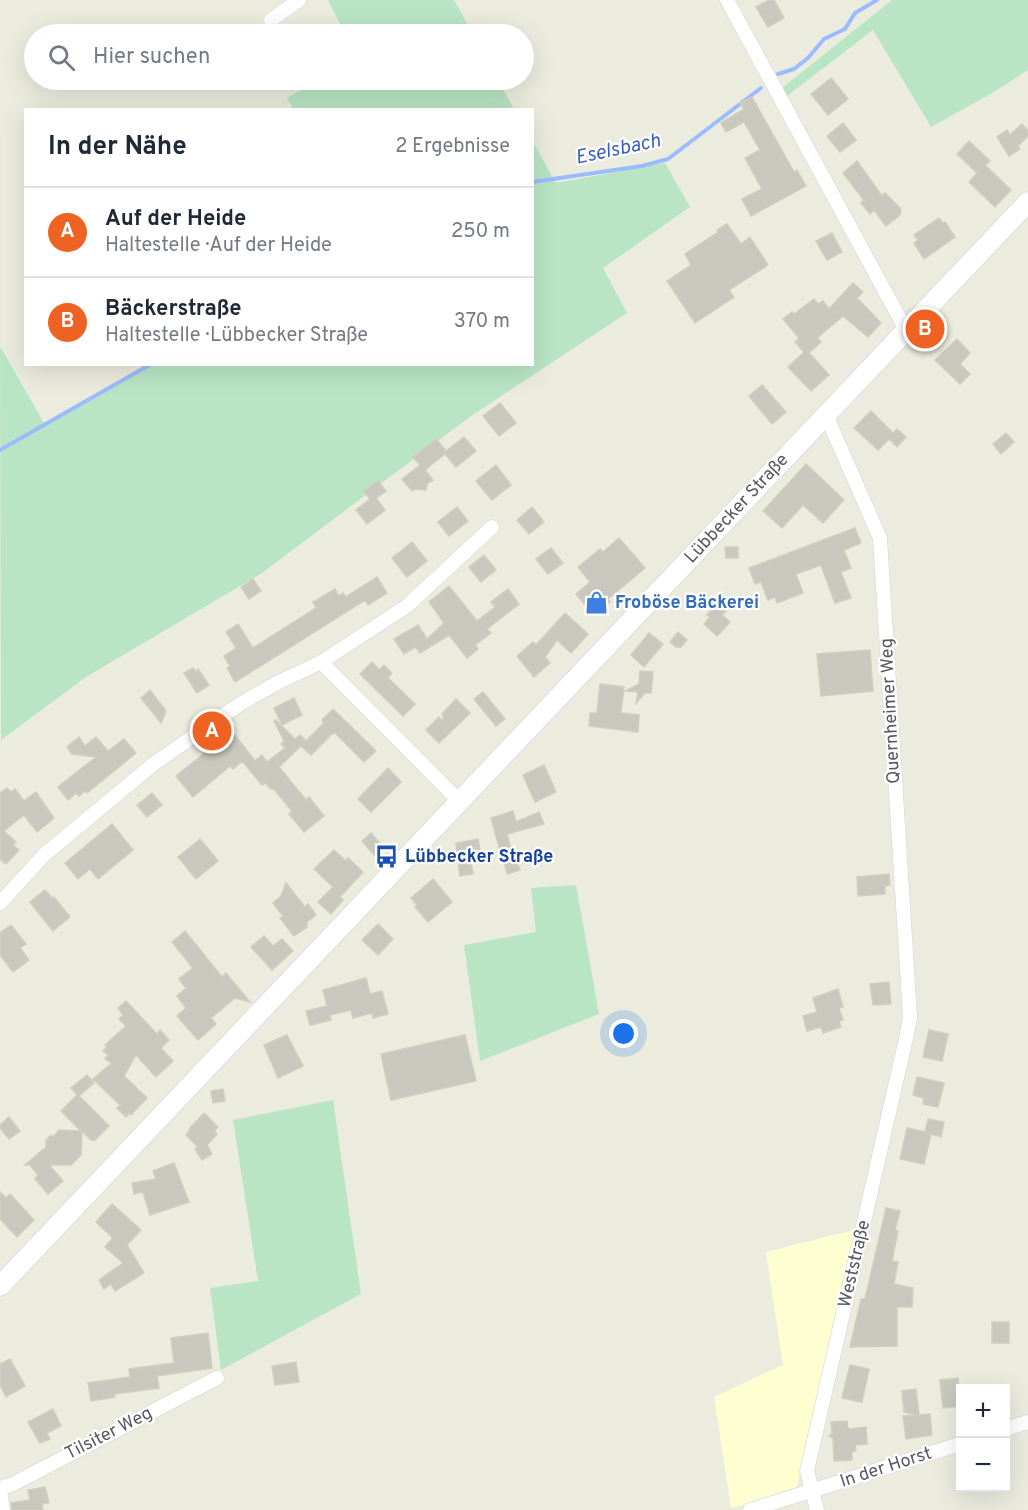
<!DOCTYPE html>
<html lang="de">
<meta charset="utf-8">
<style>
body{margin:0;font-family:Overpass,sans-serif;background:#f6f6f7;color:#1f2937}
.controls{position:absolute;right:18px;bottom:18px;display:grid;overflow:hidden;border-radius:0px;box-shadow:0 6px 24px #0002}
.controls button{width:54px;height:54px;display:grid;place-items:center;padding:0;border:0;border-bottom:2px solid #e0e1e3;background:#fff;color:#1f2937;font:30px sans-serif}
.you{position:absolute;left:624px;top:1034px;width:21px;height:21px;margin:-15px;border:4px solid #fff;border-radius:50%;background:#1a73e8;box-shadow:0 0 0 9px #1a73e833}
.badge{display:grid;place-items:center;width:39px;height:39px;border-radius:50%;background:#ee6323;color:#fff;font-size:20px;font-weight:700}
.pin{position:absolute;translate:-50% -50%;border:3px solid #fff;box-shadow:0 2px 6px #0006}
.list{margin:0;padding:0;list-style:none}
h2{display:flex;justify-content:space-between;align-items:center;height:78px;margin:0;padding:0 24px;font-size:26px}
h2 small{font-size:20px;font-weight:400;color:#747a83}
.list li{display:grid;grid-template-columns:39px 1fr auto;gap:18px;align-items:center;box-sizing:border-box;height:90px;padding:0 24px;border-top:2px solid #e0e1e3}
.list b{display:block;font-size:22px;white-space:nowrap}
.list p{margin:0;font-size:20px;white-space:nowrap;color:#747a83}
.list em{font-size:20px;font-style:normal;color:#747a83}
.icon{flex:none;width:33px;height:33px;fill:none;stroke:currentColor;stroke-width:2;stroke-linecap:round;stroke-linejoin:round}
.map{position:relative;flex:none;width:1028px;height:1510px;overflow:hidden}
.search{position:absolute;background:#fff;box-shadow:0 6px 24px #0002;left:24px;top:24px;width:510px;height:66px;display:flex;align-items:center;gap:15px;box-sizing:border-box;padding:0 21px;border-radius:33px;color:#747a83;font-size:22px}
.panel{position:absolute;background:#fff;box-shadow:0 6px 24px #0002;left:24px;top:108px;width:510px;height:258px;border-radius:0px}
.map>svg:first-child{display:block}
</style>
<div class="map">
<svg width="1028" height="1510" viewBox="0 0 1028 1510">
<rect width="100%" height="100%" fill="#ebecde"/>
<polygon fill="#feffd0" points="858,1229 796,1490 731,1508 714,1397 783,1365 766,1252"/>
<g fill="#b9e5c4">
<polygon points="328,0 454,0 473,34 345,34"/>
<polygon points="892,0 1028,0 1028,70 994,92 931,127 873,30 787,96 782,88"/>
<polygon points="318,80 498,80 514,109 293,109 287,98"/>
<polygon points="533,142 556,183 665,163 690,207 603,268 627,313 471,416 262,573 86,677 1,740 0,349 1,348 44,423 152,365 532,364"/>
<polygon points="576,885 599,1014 480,1061 464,945 536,932 531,888"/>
<polygon points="333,1100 361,1294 221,1370 210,1288 258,1281 233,1120"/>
</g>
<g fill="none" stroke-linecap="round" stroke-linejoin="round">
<g stroke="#9bbcff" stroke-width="4">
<polyline points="778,74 794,69 808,58 824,39 845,29 855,13 877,0"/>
<polyline points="532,182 642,166 668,159 761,88"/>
<polyline points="0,450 151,364"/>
</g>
</g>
<g fill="#c8c8be" stroke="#d0cfbd" stroke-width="1.5">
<polygon points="769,0 774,0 784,18 768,27 756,7"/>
<polygon points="831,78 848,99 828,115 811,94"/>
<polygon points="752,97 794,172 797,170 806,186 751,216 742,199 762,189 745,158 760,150 744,122 726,132 721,123 744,109 740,103"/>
<polygon points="843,123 856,140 840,152 827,136"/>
<polygon points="1022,124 1028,131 1028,136 1018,146 1020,149 1009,156 997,137 1007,130 1010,135"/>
<polygon points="969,141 990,161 985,165 1011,190 995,207 969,182 977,173 957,154"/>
<polygon points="857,161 882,196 885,193 901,209 900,215 886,226 874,210 870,214 861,203 864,200 843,173"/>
<polygon points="939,218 943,223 945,222 955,237 924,259 914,243 918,240 914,235"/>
<polygon points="727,224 741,244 750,237 768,265 729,290 734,297 695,323 667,281 691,265 685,254 718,232 717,230"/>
<polygon points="832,233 842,252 827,260 816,241"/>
<polygon points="853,283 863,292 857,298 881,323 868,337 843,316 817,338 821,342 809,353 829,375 811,391 788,367 804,352 795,342 799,338 783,319 792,312 794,314 814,299 818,304 823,301 829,309"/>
<polygon points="957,339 970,353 960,364 970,374 960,384 935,360"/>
<polygon points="762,385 786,412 772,424 749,396"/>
<polygon points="500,403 516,423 499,436 483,416"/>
<polygon points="871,411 893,433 897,429 906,437 897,447 889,439 878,450 854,428"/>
<polygon points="1006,433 1014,442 1001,454 993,444"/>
<polygon points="464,437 476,451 456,467 445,454 425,470 433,480 427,484 426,490 414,489 412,491 402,479 420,465 413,457 436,439 446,451"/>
<polygon points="806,464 844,500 823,523 803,505 782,528 763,511"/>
<polygon points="496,465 511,485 492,500 476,481"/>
<polygon points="378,481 386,491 376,498 385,510 367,524 356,510 370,499 363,491"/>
<polygon points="457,507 468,521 449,536 438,522"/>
<polygon points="532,507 544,522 529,534 517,520"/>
<polygon points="855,528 861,543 844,550 851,568 841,572 851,598 835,603 821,565 796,574 803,593 777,603 775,597 768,600 761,582 755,584 749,568"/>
<polygon points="619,538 645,568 608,599 610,602 593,615 576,594 590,582 578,567 600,549 603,552"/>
<polygon points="412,542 427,561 407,577 392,558"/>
<polygon points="725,547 738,547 738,558 726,558"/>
<polygon points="551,548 563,563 548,574 536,559"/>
<polygon points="484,555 496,570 481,582 469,567"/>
<polygon points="377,577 387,593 368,605 365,600 235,682 227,668 230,666 224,656 236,648 226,632 238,624 253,648 316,608 313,602 335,589 339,596 343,593 346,597"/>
<polygon points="253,579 261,591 249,599 241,587"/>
<polygon points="449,586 477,621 495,607 491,602 508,589 519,604 487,629 491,633 475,645 478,649 467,658 449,635 420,653 416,648 417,646 404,654 394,639 418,625 427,639 444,623 429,602"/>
<polygon points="724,598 732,606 722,615 730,622 717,636 704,624 710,617 707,615"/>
<polygon points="565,613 588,634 571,653 557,640 545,657 550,663 534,677 517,656 533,642 536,645"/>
<polygon points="678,632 687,640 681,647 676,647 670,642"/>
<polygon points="649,633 663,644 644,667 631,655"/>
<polygon points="870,650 873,691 821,696 817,654"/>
<polygon points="372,662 379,670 384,665 392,673 388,678 415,704 403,716 360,674"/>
<polygon points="193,668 196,672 198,669 209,685 197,693 184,673"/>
<polygon points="640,671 653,672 651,693 645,693 636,703 638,692 625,691 639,684"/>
<polygon points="600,684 624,687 621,713 639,715 638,732 589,726 590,713 597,713"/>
<polygon points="150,690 166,711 161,723 141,698"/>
<polygon points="483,692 505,719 496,726 474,699"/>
<polygon points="294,698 302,715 282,725 274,708"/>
<polygon points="456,699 470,713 439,743 426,730 439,717 442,720 444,718 442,714"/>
<polygon points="333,709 376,751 364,762 334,732 311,755 301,746 279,767 306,800 309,797 324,816 304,832 289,814 292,811 273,788 271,789 265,783 262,785 242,761 233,769 230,766 193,797 176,776 232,731 255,761 262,755 267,762 285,748 281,744 284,741 274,721 276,720 295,739 300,735 306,741 324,723 322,720"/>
<polygon points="79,737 85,746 96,737 108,751 124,739 136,753 87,793 85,791 79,796 76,793 68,800 58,787 96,757 72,754 67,747"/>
<polygon points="544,765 556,792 535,802 523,775"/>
<polygon points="388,768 401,782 371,812 358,799"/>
<polygon points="7,788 11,792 15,789 24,801 36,792 54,818 37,832 24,815 4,831 16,842 13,845 19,850 6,864 0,859 0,793"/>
<polygon points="152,793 162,805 147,817 137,805"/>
<polygon points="513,811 516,822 539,812 544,824 507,834 513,855 502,858 491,818"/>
<polygon points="112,824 133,850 98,879 90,869 78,879 65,863"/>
<polygon points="371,833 383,847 374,855 362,841"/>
<polygon points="200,839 218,861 196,879 178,857"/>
<polygon points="478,839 482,861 471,863 473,874 460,876 456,843"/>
<polygon points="334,850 346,861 348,858 363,872 340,897 343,900 331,914 318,902 333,887 314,869"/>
<polygon points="516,858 520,870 507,874 504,861"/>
<polygon points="889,874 890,885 885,886 885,894 858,896 857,877"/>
<polygon points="433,879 452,902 428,922 415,907 417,905 411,898"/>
<polygon points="286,883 305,907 308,904 316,915 307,922 307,927 294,936 280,918 283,916 273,903 281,896"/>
<polygon points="45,890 52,898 54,897 70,917 53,931 30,902"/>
<polygon points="378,924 393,939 378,955 362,940"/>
<polygon points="11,925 26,944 20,948 29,960 13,972 0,955 0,933"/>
<polygon points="185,931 222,977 226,973 250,1002 235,998 211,1018 216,1024 198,1040 177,1016 186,1008 177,996 186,988 179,979 193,968 172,942"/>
<polygon points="264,936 273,946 282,939 293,951 272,970 251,947"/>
<polygon points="366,978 370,994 382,991 388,1014 373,1018 372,1013 353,1018 351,1010 330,1015 331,1020 310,1025 306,1011 327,1006 323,990"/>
<polygon points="889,982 891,1004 873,1005 870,984"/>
<polygon points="838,989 843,1007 839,1008 843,1020 839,1021 841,1027 823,1033 821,1027 807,1031 803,1016 817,1012 813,998"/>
<polygon points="126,1001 157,1034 160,1030 169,1040 161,1048 173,1061 156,1077 136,1055 124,1076 147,1098 131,1115 129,1113 126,1117 117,1108 120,1105 93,1079 112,1063 105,1059 108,1055 103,1051 107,1047 105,1045 126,1026 119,1019 123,1015 118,1008"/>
<polygon points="929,1030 948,1034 942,1061 923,1057"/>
<polygon points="287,1035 303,1066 278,1078 264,1045"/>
<polygon points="465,1035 476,1081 391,1100 381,1054"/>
<polygon points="87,1075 94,1083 79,1096 109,1126 95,1140 91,1140 82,1131 81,1155 71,1165 49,1165 63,1181 48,1194 35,1179 38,1175 30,1165 25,1165 46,1147 46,1140 50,1136 54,1136 59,1130 81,1131 61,1111 77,1095 71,1088"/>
<polygon points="917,1077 944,1083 938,1107 923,1104 924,1098 913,1095"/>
<polygon points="223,1089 225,1101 213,1103 211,1091"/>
<polygon points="204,1113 218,1127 214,1131 217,1134 207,1145 212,1154 202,1160 195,1149 198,1147 186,1135 190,1130 189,1129"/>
<polygon points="9,1117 20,1131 9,1139 0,1128 0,1125"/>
<polygon points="928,1119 944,1122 941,1137 931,1134 924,1164 900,1159 907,1128 925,1132"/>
<polygon points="174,1163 189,1202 150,1215 143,1192 134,1194 132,1183 156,1179 153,1171"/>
<polygon points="0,1192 6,1198 10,1194 34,1220 17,1237 0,1219"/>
<polygon points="112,1204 141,1230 127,1245 144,1273 115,1291 111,1284 104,1289 99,1280 123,1263 105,1247 113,1238 96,1222"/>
<polygon points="886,1208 900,1211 895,1230 898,1231 892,1261 898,1262 894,1284 913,1288 912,1307 897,1307 897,1346 850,1347 861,1299 865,1299"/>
<rect x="992" y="1322" width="17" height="21"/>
<polygon points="208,1333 212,1368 157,1376 159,1388 115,1394 115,1397 91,1401 88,1383 130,1377 129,1369 174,1363 171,1338"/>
<polygon points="10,1359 25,1386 6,1397 0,1385 0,1364"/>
<polygon points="296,1362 299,1382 275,1385 272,1366"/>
<polygon points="850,1365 869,1369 862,1402 842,1398"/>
<polygon points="958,1378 960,1406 943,1408 940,1380"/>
<polygon points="916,1389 919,1415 930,1414 932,1435 906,1439 903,1416 917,1415 904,1412 902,1391"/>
<polygon points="53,1409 61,1426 47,1433 50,1439 40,1443 28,1422"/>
<polygon points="847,1421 848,1429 866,1427 867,1444 855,1445 856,1451 852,1452 852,1460 834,1461 833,1438 829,1436 832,1433 831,1422"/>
<polygon points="45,1487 49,1503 42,1504 43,1510 12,1510 11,1503 30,1500 28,1490"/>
</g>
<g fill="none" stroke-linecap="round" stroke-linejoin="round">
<defs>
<g id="minor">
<polyline points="727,0 906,330"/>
<polyline points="271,20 299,0"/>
<polyline points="321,662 459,801"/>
<polyline points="0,903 44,855 152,765 240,704 277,683 321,662 407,606 492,527"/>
<polyline points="1006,1429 1028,1422"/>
<polyline points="0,1488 11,1485 217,1378"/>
<polyline points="0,1490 3,1510"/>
<polyline points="750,1510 960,1444"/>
<polyline points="817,1510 807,1471 907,1034 910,1017 880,538 826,415"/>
</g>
<polyline id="secondary" points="0,1286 1028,202"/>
</defs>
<use href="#minor" stroke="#d2d2d9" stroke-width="15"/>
<use href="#secondary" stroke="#cacbd4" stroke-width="21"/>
<use href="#minor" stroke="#fff" stroke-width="14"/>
<use href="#secondary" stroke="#fff" stroke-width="20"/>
</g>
<defs>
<symbol id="shop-bare" viewBox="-9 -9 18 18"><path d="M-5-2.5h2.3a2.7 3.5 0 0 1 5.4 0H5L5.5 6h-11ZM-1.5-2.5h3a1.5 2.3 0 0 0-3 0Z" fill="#3f7fe0" stroke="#fff" stroke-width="2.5" paint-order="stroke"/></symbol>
<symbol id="bus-bare" viewBox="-9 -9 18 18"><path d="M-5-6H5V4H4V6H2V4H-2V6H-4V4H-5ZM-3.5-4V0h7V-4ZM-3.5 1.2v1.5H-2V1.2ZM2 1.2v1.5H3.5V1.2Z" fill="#1a4fb4" stroke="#fff" stroke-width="2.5" paint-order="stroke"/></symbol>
</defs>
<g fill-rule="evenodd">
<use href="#shop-bare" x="580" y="586" width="33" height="33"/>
<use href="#bus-bare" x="370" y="840" width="33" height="33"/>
</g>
<g text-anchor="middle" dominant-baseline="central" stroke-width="4.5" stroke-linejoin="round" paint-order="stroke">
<g font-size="18" fill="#585960" stroke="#fff">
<text transform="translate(737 509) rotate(-47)">Lübbecker Straße</text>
<text transform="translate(891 711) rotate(-93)">Quernheimer Weg</text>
<text transform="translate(855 1264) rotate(-77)">Weststraße</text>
<text transform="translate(109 1434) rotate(-27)">Tilsiter Weg</text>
<text transform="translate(886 1468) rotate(-18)">In der Horst</text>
</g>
<g font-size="18" font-weight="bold" fill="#366cbe" stroke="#fff" text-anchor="start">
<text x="615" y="603">Froböse Bäckerei</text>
</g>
<g font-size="18" font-weight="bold" fill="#164399" stroke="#fff" text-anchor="start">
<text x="405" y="857">Lübbecker Straße</text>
</g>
<g font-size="20" font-style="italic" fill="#3b5dc5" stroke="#fff">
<text transform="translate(618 150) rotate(-12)">Eselsbach</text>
</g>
</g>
</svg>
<div class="controls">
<button>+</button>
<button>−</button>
</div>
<div class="you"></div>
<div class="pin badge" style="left:212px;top:731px">A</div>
<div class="pin badge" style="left:925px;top:329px">B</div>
<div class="search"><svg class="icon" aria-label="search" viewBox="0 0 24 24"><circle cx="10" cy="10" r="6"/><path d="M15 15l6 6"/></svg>Hier suchen</div>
<section class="panel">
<h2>In der Nähe<small>2 Ergebnisse</small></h2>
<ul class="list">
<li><span class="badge">A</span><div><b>Auf der Heide</b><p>Haltestelle · Auf der Heide</p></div><em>250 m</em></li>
<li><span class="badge">B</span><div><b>Bäckerstraße</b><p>Haltestelle · Lübbecker Straße</p></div><em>370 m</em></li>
</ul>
</section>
</div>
